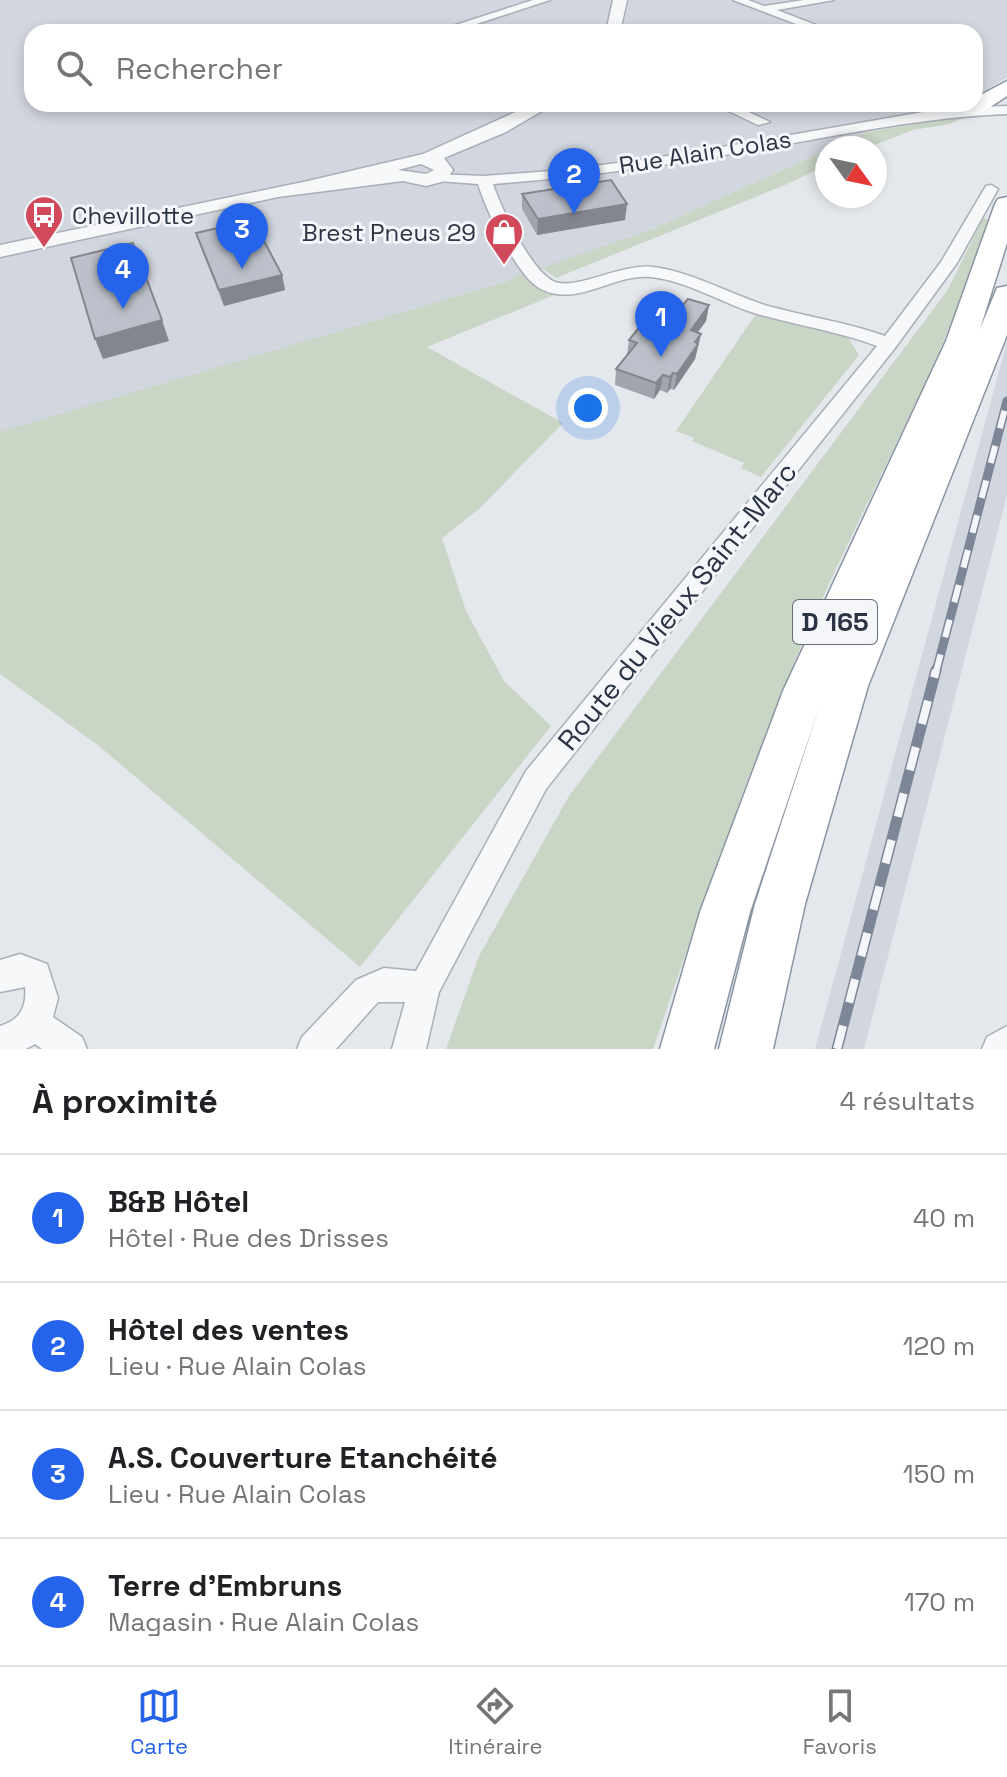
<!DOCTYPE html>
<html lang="fr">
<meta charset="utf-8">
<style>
body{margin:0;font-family:"Space Grotesk",sans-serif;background:#f2f2f2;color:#202124}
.compass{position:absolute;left:815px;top:136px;width:72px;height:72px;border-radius:50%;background:#fff;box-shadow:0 4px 12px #0003;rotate:123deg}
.you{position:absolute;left:588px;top:408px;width:28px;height:28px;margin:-20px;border:6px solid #fff;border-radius:50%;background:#1a73e8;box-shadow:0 0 0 12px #1a73e833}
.badge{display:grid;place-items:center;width:52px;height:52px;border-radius:50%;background:#2563eb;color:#fff;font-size:26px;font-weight:700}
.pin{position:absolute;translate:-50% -66px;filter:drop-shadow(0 2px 4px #0008)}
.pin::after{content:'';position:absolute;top:42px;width:28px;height:24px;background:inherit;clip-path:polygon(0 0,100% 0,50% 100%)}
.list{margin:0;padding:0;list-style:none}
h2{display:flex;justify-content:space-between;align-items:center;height:104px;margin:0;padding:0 32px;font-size:34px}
h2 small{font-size:26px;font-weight:400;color:#757577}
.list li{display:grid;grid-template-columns:52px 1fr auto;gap:24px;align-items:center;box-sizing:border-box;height:128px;padding:0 32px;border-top:2px solid #e0e0e0}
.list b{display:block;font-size:30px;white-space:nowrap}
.list p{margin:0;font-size:26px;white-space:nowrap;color:#757577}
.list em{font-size:26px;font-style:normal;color:#757577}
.icon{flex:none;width:44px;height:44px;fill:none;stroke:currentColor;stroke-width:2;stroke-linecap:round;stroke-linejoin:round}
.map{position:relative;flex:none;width:1007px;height:1049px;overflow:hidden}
.search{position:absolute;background:#fff;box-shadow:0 4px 12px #0003;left:24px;right:24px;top:24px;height:88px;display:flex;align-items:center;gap:20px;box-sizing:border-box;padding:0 28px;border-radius:24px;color:#757577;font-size:30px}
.sheet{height:616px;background:#fff}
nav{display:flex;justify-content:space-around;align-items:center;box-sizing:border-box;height:112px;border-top:2px solid #e0e0e0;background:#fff;font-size:22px;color:#757577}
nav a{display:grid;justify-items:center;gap:4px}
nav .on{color:#2563eb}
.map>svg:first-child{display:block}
</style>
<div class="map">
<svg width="1007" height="1049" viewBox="0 0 1007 1049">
<rect width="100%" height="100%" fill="#e4e7ec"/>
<g fill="#d2d6de">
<polygon points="0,0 1007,0 1007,77 975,98 975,32 32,32 32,104 960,104 901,116 653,229 524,276 0,433"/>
<polygon points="1007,342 1007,495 864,1049 815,1049"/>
</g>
<g fill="#c9d6c5">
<polygon points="971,115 949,124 913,130 867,148 832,148 867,132"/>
<polygon points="827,150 827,165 785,185 556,278 542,268 653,229"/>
<path d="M983 218 990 220C970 275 950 330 925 383 881 478 832 571 792 668 740 793 697 921 653 1049H446L479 956 569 796 947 291Z"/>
<polygon points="530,270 569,289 427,347 563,423 479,509 442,538 466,611 504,681 551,726 360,967 99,746 0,674 0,432 508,281"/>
<polygon points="756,314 847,336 859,355 761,477 741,468 744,463 692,441 694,438 676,431"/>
</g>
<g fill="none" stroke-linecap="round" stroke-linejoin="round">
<defs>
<g id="minor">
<polygon points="533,0 550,0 452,32 434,32"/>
<polygon points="733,0 748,0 764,6 804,0 834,0 777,10 834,32 817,32"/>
<polygon points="714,104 732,104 770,122 758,125"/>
<path d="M1007 106V114C925 117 846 134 765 148 675 164 584 177 493 184 501 208 530 269 553 281 574 292 621 263 653 267 693 272 729 294 768 306 807 317 847 322 885 336L941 262 986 186 991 185 998 189 957 263 895 348 546 789 439 992 426 1049H392L405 1002H378L336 1049H297L302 1037 356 980 384 968 416 971 526 771 877 346C837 331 795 325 754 313 720 302 687 281 651 277 613 273 576 309 539 288 516 274 486 210 478 184L438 181 431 177 433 174 484 176 565 170 682 154 946 108Z"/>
<path d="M20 954 47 964 58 998 53 1017 82 1037 87 1049H42L35 1044 26 1049H0V1026C20 1020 27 1007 25 987L0 992V960Z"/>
<polygon points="1007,1026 1007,1049 982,1049 987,1037"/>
</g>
<g id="tertiary">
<polygon points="613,0 627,0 620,32 606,32"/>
<path d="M533 104H554L506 132 444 158 453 170 445 181 426 186 403 181 278 197 0 257V245L308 181 423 154ZM421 164 434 170 426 174 398 170Z"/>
</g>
<g id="trunk">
<polygon points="1007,81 1007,96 980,114 964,114 961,109 964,104 975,104 975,98"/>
<polygon points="1007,197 1007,243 980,329 997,288 1007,286 1007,335 868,686 805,904 773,1049 719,1049 755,904 819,708 750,912 714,1049 660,1049 700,912 783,691 946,341 995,204 998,199"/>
</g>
</defs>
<use href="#minor" stroke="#a9aeb7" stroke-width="3"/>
<use href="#tertiary" stroke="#a9aeb7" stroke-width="3"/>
<use href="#trunk" stroke="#8b94a3" stroke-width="3"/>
<use href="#minor" fill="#f7f8fa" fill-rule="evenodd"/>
<use href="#tertiary" fill="#f7f8fa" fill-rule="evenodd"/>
<use href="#trunk" fill="#fff" fill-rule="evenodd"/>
<defs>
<polyline id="rail-far1" points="936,672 1007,401"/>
<polyline id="rail" points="837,1049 936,670"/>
</defs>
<use href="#rail-far1" stroke="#7d8696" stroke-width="9"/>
<use href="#rail" stroke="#7d8696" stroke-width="11"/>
<use href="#rail-far1" stroke="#f4f6f9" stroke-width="6" stroke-dasharray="18" stroke-linecap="butt"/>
<use href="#rail" stroke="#f4f6f9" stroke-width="8" stroke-dasharray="24" stroke-linecap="butt"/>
</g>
<g fill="#a1a5ae">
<polygon points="522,194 625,220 537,235 522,209"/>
<polygon points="196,233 282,275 285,290 224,306 201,248"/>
<polygon points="709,305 706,321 697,333 701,334 695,359 674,390 670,389 667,393 660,390 654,399 615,385 616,369 627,355 629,340 649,326 682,306"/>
</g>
<g fill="#83868d">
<polygon points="627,204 625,220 537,235 538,219"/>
<polygon points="282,275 285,290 224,306 219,290"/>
<polygon points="709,305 706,321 688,346 691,330"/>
<polygon points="162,320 169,341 103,359 95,339"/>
<polygon points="701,334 695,359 674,390 677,374"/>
<polygon points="673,373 670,389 667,393 670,377"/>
<polygon points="663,375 660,390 654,399 656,383"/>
</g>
<g fill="#bbc0ca" stroke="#83868d" stroke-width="2">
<polygon points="611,180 627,204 538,219 522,194"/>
<polygon points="253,220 282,275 219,290 196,233"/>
<polygon points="133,243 162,320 95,339 71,258"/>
<polygon points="688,299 709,305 691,330 701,334 695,342 698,344 677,374 673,373 670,377 663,375 656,383 616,369 637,343 629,340 642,324 649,326 668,302 682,306"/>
</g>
<defs>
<symbol id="bus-pin" viewBox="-11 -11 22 30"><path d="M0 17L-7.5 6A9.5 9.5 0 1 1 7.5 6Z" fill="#d1495b" stroke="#f4f6f9"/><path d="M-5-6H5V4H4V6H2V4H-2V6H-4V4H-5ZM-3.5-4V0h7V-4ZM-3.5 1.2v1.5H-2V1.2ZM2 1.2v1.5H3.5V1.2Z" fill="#fff"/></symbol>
<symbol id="shop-pin" viewBox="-11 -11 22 30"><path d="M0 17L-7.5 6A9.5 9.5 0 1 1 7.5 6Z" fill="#d1495b" stroke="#f4f6f9"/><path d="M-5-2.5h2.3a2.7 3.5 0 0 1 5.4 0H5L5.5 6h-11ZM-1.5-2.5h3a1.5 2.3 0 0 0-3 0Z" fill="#fff"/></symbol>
</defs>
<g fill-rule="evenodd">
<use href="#bus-pin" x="22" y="193" width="44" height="60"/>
<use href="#shop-pin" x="482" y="210" width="44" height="60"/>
</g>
<g text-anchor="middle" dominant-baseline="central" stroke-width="6" stroke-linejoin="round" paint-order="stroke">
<g font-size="24" fill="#2b3445" stroke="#f4f6f9">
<text transform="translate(705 152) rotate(-9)">Rue Alain Colas</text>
</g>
<g font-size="24" fill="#2b3445" stroke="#f4f6f9" text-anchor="start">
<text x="72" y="215">Chevillotte</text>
<text x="476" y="232" text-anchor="end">Brest Pneus 29</text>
</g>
<rect fill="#f4f6f9" stroke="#676e7b" stroke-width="2" x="793" y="600" width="84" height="44" rx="6"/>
<g font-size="26" font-weight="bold" fill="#2b3445">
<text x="835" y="622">D 165</text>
</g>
<g font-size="28" fill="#2b3445" stroke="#f4f6f9">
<text transform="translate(677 606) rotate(-51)">Route du Vieux Saint-Marc</text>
</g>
</g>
</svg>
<svg class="compass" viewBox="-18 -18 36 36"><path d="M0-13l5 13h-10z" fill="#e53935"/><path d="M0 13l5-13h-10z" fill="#757577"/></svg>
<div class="you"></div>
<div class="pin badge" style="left:661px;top:357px">1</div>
<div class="pin badge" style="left:574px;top:214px">2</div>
<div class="pin badge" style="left:242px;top:269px">3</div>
<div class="pin badge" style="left:123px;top:309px">4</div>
<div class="search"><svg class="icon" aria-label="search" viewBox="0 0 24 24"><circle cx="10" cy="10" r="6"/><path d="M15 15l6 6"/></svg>Rechercher</div>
</div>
<section class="sheet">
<h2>À proximité<small>4 résultats</small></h2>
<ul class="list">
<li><span class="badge">1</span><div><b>B&amp;B Hôtel</b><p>Hôtel · Rue des Drisses</p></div><em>40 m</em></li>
<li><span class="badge">2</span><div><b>Hôtel des ventes</b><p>Lieu · Rue Alain Colas</p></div><em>120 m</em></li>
<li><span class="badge">3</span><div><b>A.S. Couverture Etanchéité</b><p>Lieu · Rue Alain Colas</p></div><em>150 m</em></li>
<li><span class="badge">4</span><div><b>Terre d'Embruns</b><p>Magasin · Rue Alain Colas</p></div><em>170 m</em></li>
</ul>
</section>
<nav>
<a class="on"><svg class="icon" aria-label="map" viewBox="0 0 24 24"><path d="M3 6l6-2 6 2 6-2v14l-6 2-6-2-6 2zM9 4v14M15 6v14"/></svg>Carte</a>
<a><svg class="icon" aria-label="directions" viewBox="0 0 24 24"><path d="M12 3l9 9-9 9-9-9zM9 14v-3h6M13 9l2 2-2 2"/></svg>Itinéraire</a>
<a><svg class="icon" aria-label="saved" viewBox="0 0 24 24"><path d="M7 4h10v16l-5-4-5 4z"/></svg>Favoris</a>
</nav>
